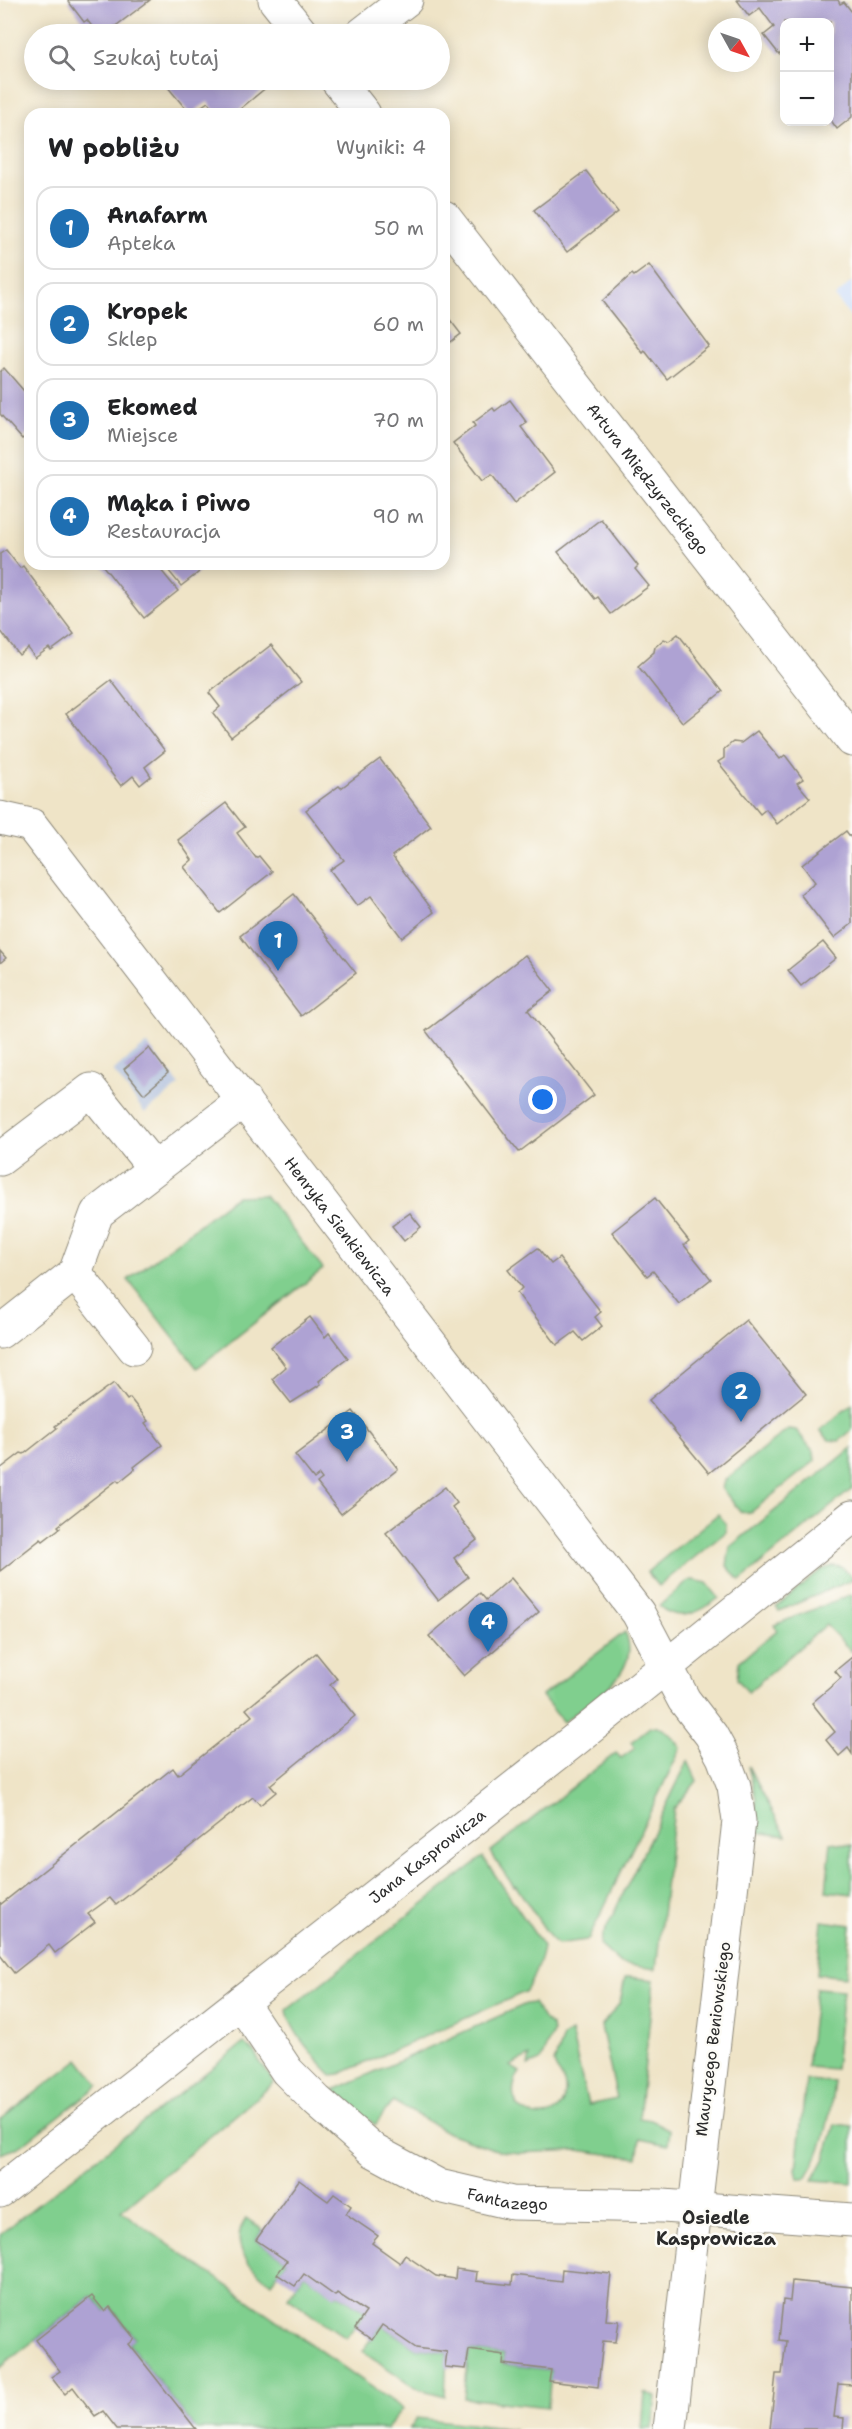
<!DOCTYPE html>
<html lang="pl">
<meta charset="utf-8">
<style>
body{margin:0;font-family:"Shantell Sans",sans-serif;background:#f6f6f6;color:#202124}
.controls{position:absolute;right:18px;top:18px;display:grid;overflow:hidden;border-radius:12px;box-shadow:0 3px 15px #0003}
.controls button{width:54px;height:54px;display:grid;place-items:center;padding:0;border:0;border-bottom:2px solid #e0e0e0;background:#fff;color:#202124;font:30px sans-serif}
.compass{position:absolute;left:708px;top:18px;width:54px;height:54px;border-radius:50%;background:#fff;box-shadow:0 3px 15px #0003;rotate:130deg}
.you{position:absolute;left:543px;top:1100px;width:21px;height:21px;margin:-15px;border:4px solid #fff;border-radius:50%;background:#1a73e8;box-shadow:0 0 0 9px #1a73e833}
.badge{display:grid;place-items:center;width:39px;height:39px;border-radius:50%;background:#1f6fb2;color:#fff;font-size:20px;font-weight:700}
.pin{position:absolute;translate:-50% -50px;filter:drop-shadow(0 2px 3px #0008)}
.pin::after{content:'';position:absolute;top:32px;width:21px;height:18px;background:inherit;clip-path:polygon(0 0,100% 0,50% 100%)}
.list{margin:0;padding:0;list-style:none}
h2{display:flex;justify-content:space-between;align-items:center;height:78px;margin:0;padding:0 24px;font-size:26px}
h2 small{font-size:20px;font-weight:400;color:#757577}
.list li{display:grid;grid-template-columns:39px 1fr auto;gap:18px;align-items:center;box-sizing:border-box;height:84px;margin:0 12px 12px;padding:0 12px;border:2px solid #e0e0e0;border-radius:18px}
.list b{display:block;font-size:22px;white-space:nowrap}
.list p{margin:0;font-size:20px;white-space:nowrap;color:#757577}
.list em{font-size:20px;font-style:normal;color:#757577}
.icon{flex:none;width:33px;height:33px;fill:none;stroke:currentColor;stroke-width:2;stroke-linecap:round;stroke-linejoin:round}
.map{position:relative;flex:none;width:852px;height:2429px;overflow:hidden}
.search{position:absolute;background:#fff;box-shadow:0 3px 15px #0003;left:24px;top:24px;width:426px;height:66px;display:flex;align-items:center;gap:15px;box-sizing:border-box;padding:0 21px;border-radius:33px;color:#757577;font-size:22px}
.panel{position:absolute;background:#fff;box-shadow:0 3px 15px #0003;left:24px;top:108px;width:426px;height:462px;border-radius:18px}
.map>svg:first-child{display:block}
</style>
<div class="map">
<svg width="852" height="2429" viewBox="0 0 852 2429">
<rect width="100%" height="100%" fill="#fdfcf7"/>
<filter id="ink" filterUnits="userSpaceOnUse"><feTurbulence type="fractalNoise" baseFrequency=".0167" numOctaves="2"/><feDisplacementMap in="SourceGraphic" scale="12" xChannelSelector="R" yChannelSelector="G"/><feConvolveMatrix kernelMatrix="1 2 1 2 8 2 1 2 1" color-interpolation-filters="sRGB"/></filter>
<filter id="wash" filterUnits="userSpaceOnUse"><feTurbulence type="fractalNoise" baseFrequency=".008" numOctaves="4" result="noise"/><feDisplacementMap in="SourceGraphic" scale="24" xChannelSelector="R" yChannelSelector="G"/><feGaussianBlur stdDeviation="1.35" result="paint"/><feColorMatrix in="noise" values="0 0 0 0 0 0 0 0 0 0 0 0 0 0 0 0 0 1.4 0 .05"/><feComposite in="paint" operator="in"/></filter>
<g filter="url(#wash)">
<rect width="100%" height="100%" fill="#efe4c7"/>
<polygon fill="#cadcf9" points="852,281 852,319 835,297"/>
<polygon fill="#b7c5de" points="147,1044 180,1085 145,1113 113,1071"/>
<g fill="#80cf8e" stroke="#567d5c" stroke-width="1.5">
<polygon points="265,1195 323,1269 197,1368 128,1280 236,1196"/>
<polygon points="852,1404 852,1430 839,1441 829,1440 820,1430"/>
<polygon points="788,1429 796,1430 814,1452 815,1461 750,1513 741,1512 722,1489 724,1481"/>
<polygon points="852,1448 852,1489 740,1581 727,1566 730,1547"/>
<polygon points="718,1514 726,1524 726,1532 659,1586 647,1572"/>
<polygon points="833,1566 842,1567 852,1577 852,1580 779,1611 776,1607 821,1570"/>
<path d="M693 1580 707 1583 719 1598C701 1612 679 1624 659 1606L689 1581Z"/>
<polygon points="852,1594 852,1652 826,1625 748,1692 737,1679 739,1662 777,1630 774,1625"/>
<path d="M625 1632C644 1673 589 1702 563 1722L542 1696Z"/>
<path d="M650 1727C665 1725 673 1737 681 1748L589 1938 586 1940 557 1944 552 1940 516 1886 514 1887 490 1852 616 1753 621 1758 635 1748 631 1742Z"/>
<polygon points="688,1761 697,1781 674,1809 656,1969 621,1964 601,1946 602,1937"/>
<polygon points="748,1766 786,1836 755,1832 756,1799"/>
<polygon points="831,1842 852,1845 852,1894 826,1891"/>
<path d="M483 1857 543 1946C542 1957 532 1983 525 1992L340 2074 332 2075C317 2060 290 2031 287 2010Z"/>
<polygon points="822,1921 851,1925 846,1977 817,1974"/>
<path d="M629 1977 654 1980 639 2118 651 2120 670 2130 668 2145 640 2139 637 2158 577 2150 520 2153 499 2151 448 2133 393 2101 375 2125 334 2090 526 2004 533 2003 542 2017 552 2026 553 2033 540 2061 528 2066 530 2056 510 2066 520 2072C492 2116 561 2134 565 2093 567 2081 557 2074 554 2063L563 2037 571 2032 588 2105 617 2099 601 2026 620 2003 625 1978Z"/>
<polygon points="816,1988 843,1990 835,2069 807,2067"/>
<polygon points="244,2043 251,2048 274,2083 121,2211 403,2409 386,2429 196,2429 129,2344 135,2338 111,2308 105,2312 92,2296 0,2367 0,2234"/>
<polygon points="79,2059 99,2085 27,2141 15,2149 0,2154 0,2120"/>
<path d="M806 2080 834 2082C830 2117 825 2148 806 2178H798L796 2169Z"/>
<polygon points="835,2124 852,2126 852,2183 813,2180 824,2160"/>
<path d="M246 2218 263 2230 256 2240 287 2261 271 2283C249 2268 228 2244 246 2218Z"/>
<polygon points="304,2274 335,2295 337,2293 366,2312 346,2338 288,2297"/>
<polygon points="382,2325 416,2348 447,2352 445,2396 416,2388 363,2351"/>
<polygon points="469,2350 504,2355 503,2364 551,2370 548,2407 464,2398"/>
<polygon points="645,2393 656,2396 652,2429 642,2429"/>
<polygon points="417,2418 514,2429 409,2429"/>
</g>
<g id="blocks">
<g fill="#aea2d3">
<polygon points="70,0 150,0 105,34 98,34 87,20 84,22 68,1"/>
<polygon points="737,0 838,0 840,4 844,2 852,12 852,117 837,129 830,119 830,105 833,102 830,98 830,22 784,22 784,49 779,54 764,35 774,27 760,8 749,16"/>
<polygon points="219,26 226,34 208,34"/>
<polygon points="162,80 263,80 268,86 234,114 217,114 208,102 190,114"/>
<polygon points="586,171 618,212 567,252 534,210"/>
<polygon points="649,265 709,346 667,379 645,351 643,353 602,301 632,274 634,276"/>
<polygon points="444,312 461,334 444,347"/>
<polygon points="4,368 30,398 30,433 22,439 0,414 0,372"/>
<polygon points="510,400 527,423 521,427 555,472 514,504 492,475 482,481 453,443 475,426 473,423 493,408 495,411"/>
<polygon points="601,519 638,566 635,569 649,586 611,614 598,597 595,599 558,552"/>
<polygon points="6,550 20,568 23,566 74,634 51,651 49,648 35,658 28,648 19,655 0,630 0,554"/>
<polygon points="106,564 156,564 178,591 144,618 103,566"/>
<polygon points="176,564 193,564 199,572 181,586 168,570"/>
<polygon points="678,634 723,691 683,723 638,666 654,652 655,647 664,639 669,641"/>
<polygon points="271,645 301,682 231,737 213,713 220,707 209,693"/>
<polygon points="111,680 165,751 145,767 151,776 140,785 133,776 121,786 66,714"/>
<polygon points="757,731 780,759 785,755 803,779 797,783 810,798 777,824 766,809 760,814 718,762 724,758 724,749 733,742 741,743"/>
<polygon points="380,759 431,826 392,856 434,912 402,938 371,896 357,906 330,870 344,860 306,810 339,786 341,788"/>
<polygon points="226,803 245,827 237,833 256,858 259,856 272,872 220,913 184,867 192,860 178,840"/>
<polygon points="846,831 852,839 852,924 834,938 800,894 815,882 802,865"/>
<polygon points="294,894 356,973 301,1016 240,936"/>
<polygon points="823,942 836,958 801,986 788,970"/>
<polygon points="0,951 6,958 0,963"/>
<polygon points="525,955 553,991 528,1010 594,1095 519,1152 426,1031"/>
<polygon points="149,1048 168,1073 144,1094 124,1069"/>
<polygon points="655,1198 689,1241 684,1245 711,1279 679,1304 653,1271 647,1276 612,1232"/>
<polygon points="410,1213 421,1227 404,1241 392,1226"/>
<polygon points="538,1248 551,1264 559,1258 601,1312 595,1317 602,1326 583,1341 575,1332 557,1345 517,1293 522,1288 508,1270"/>
<polygon points="310,1317 325,1337 329,1333 348,1358 319,1381 321,1384 291,1403 272,1379 286,1367 271,1347"/>
<polygon points="746,1320 806,1394 709,1473 649,1400"/>
<polygon points="114,1383 127,1400 130,1398 148,1421 145,1423 162,1445 134,1467 135,1469 119,1482 117,1480 58,1526 60,1528 43,1541 41,1539 0,1571 0,1469 21,1453 24,1454 57,1428 55,1426"/>
<polygon points="353,1411 398,1469 341,1514 317,1483 322,1479 319,1475 314,1479 295,1455"/>
<polygon points="445,1487 457,1503 452,1507 477,1540 454,1558 468,1577 438,1600 386,1533"/>
<polygon points="511,1578 539,1612 464,1676 429,1636 480,1593 486,1600"/>
<polygon points="316,1653 337,1679 330,1685 355,1716 270,1785 276,1792 260,1805 253,1797 116,1905 110,1898 88,1914 95,1922 55,1953 49,1945 14,1973 0,1955 0,1902 1,1904 173,1768 178,1775 252,1716 246,1709"/>
<polygon points="852,1657 852,1754 848,1748 839,1756 826,1740 835,1732 812,1703 841,1678 835,1671"/>
<polygon points="299,2180 328,2201 334,2194 351,2206 346,2214 378,2236 372,2243 400,2263 405,2255 436,2276 455,2279 456,2269 477,2272 476,2281 512,2285 513,2275 561,2281 562,2269 611,2274 606,2320 619,2321 616,2342 603,2341 598,2387 549,2381 551,2370 503,2364 504,2355 469,2350 466,2369 445,2367 447,2352 416,2348 382,2325 372,2340 355,2328 366,2312 337,2293 335,2296 304,2274 295,2286 277,2274 287,2261 256,2240"/>
<polygon points="792,2281 852,2287 852,2385 838,2384 834,2417 844,2418 843,2429 770,2429 776,2374 782,2374 786,2341 779,2340 783,2300 790,2301"/>
<polygon points="92,2296 105,2312 110,2307 135,2339 129,2344 196,2429 117,2429 103,2411 95,2416 73,2387 65,2394 58,2386 51,2377 60,2371 36,2340"/>
</g>
</g>
</g>
<g filter="url(#ink)">
<use href="#blocks" fill-opacity="0" stroke="#8d8879" stroke-width="1.5"/>
<g fill="none" stroke-linecap="round" stroke-linejoin="round">
<defs>
<g id="street">
<polyline points="275,0 302,34"/>
<polyline points="362,34 406,0"/>
<polyline points="337,80 364,114"/>
<path id="s1" d="M444 217 852 740"/>
<path id="s2" d="M0 818 31 825 638 1613 684 1700 711 1735 723 1757 734 1786 739 1821 670 2429"/>
<polyline points="0,1159 91,1090 154,1168"/>
<polyline points="75,1273 134,1348"/>
<polyline points="0,1332 75,1273 97,1213 244,1100"/>
<path id="s3" d="M241 2002 287 2071 317 2101 374 2151 439 2186 512 2203 663 2206 852 2220"/>
</g>
<g id="secondary">
<path id="s4" d="M0 2191 576 1739 852 1517"/>
</g>
</defs>
<use href="#street" stroke="#8d8879" stroke-width="35"/>
<use href="#secondary" stroke="#8d8879" stroke-width="35"/>
<use href="#street" stroke="#fff" stroke-width="33"/>
<use href="#secondary" stroke="#fff" stroke-width="33"/>
</g>
</g>
<g text-anchor="middle" dominant-baseline="central" stroke-width="5" stroke-linejoin="round" paint-order="stroke">
<g font-size="16" fill="#2b2b2b" stroke="#fdfcf7">
<text stroke="none"><textPath href="#s1" startOffset="332">Artura Międzyrzeckiego</textPath></text>
<text stroke="none"><textPath href="#s2" startOffset="538">Henryka Sienkiewicza</textPath></text>
<text stroke="none"><textPath href="#s4" startOffset="543">Jana Kasprowicza</textPath></text>
<text transform="translate(713 2039) rotate(-83)">Maurycego Beniowskiego</text>
<text stroke="none"><textPath href="#s3" startOffset="345">Fantazego</textPath></text>
</g>
<g font-size="18" font-weight="bold" fill="#2b2b2b" stroke="#fdfcf7">
<text x="716" y="2218">Osiedle<tspan x="716" dy="21">Kasprowicza</tspan></text>
</g>
</g>
</svg>
<div class="controls">
<button>+</button>
<button>−</button>
</div>
<svg class="compass" viewBox="-18 -18 36 36"><path d="M0-13l5 13h-10z" fill="#e53935"/><path d="M0 13l5-13h-10z" fill="#757577"/></svg>
<div class="you"></div>
<div class="pin badge" style="left:278px;top:971px">1</div>
<div class="pin badge" style="left:741px;top:1422px">2</div>
<div class="pin badge" style="left:347px;top:1462px">3</div>
<div class="pin badge" style="left:488px;top:1652px">4</div>
<div class="search"><svg class="icon" aria-label="search" viewBox="0 0 24 24"><circle cx="10" cy="10" r="6"/><path d="M15 15l6 6"/></svg>Szukaj tutaj</div>
<section class="panel">
<h2>W pobliżu<small>Wyniki: 4</small></h2>
<ul class="list">
<li><span class="badge">1</span><div><b>Anafarm</b><p>Apteka</p></div><em>50 m</em></li>
<li><span class="badge">2</span><div><b>Kropek</b><p>Sklep</p></div><em>60 m</em></li>
<li><span class="badge">3</span><div><b>Ekomed</b><p>Miejsce</p></div><em>70 m</em></li>
<li><span class="badge">4</span><div><b>Mąka i Piwo</b><p>Restauracja</p></div><em>90 m</em></li>
</ul>
</section>
</div>
